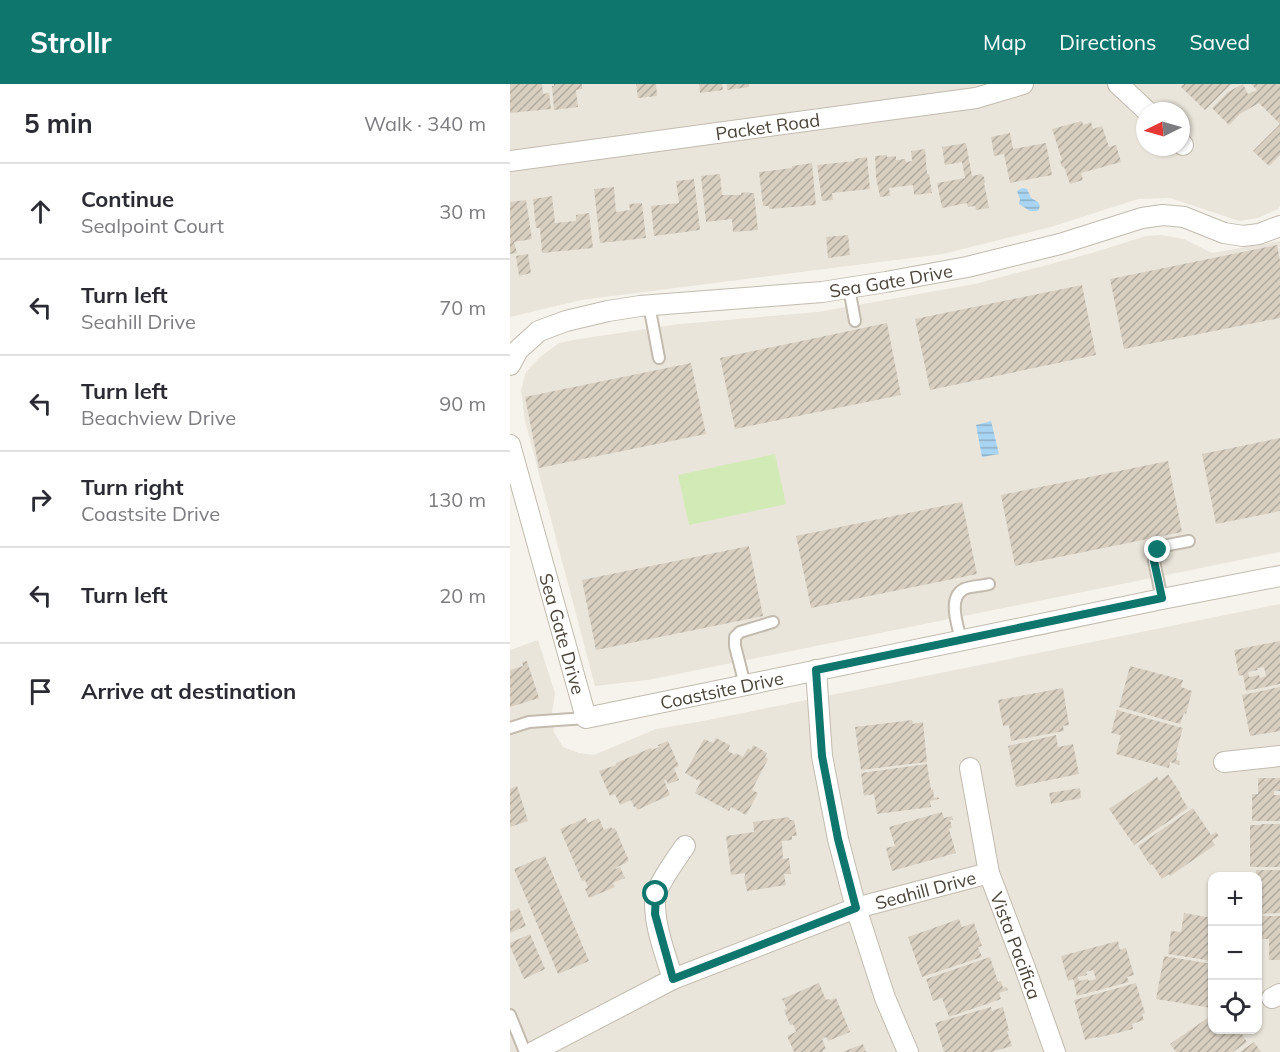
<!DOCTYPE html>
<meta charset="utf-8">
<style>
body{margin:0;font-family:Mulish,sans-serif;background:#f7f7f7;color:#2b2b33}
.controls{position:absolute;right:18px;bottom:18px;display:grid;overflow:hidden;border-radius:12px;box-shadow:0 2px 4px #0004}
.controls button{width:54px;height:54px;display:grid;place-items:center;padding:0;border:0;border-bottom:2px solid #e1e1e2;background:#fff;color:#2b2b33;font:30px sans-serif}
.compass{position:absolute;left:626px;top:18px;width:54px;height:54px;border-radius:50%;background:#fff;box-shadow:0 2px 4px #0004;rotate:265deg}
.stop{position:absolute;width:18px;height:18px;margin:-14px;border:4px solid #0f766e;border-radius:50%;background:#fff}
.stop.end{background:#0f766e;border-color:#fff;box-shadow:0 2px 6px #0008}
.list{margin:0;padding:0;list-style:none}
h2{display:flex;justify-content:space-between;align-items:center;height:78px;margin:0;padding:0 24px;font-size:26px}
h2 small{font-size:20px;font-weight:400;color:#7c7c81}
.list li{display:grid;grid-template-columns:39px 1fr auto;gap:18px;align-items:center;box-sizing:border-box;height:96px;padding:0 24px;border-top:2px solid #e1e1e2}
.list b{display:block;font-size:22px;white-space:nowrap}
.list p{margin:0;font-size:20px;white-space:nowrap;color:#7c7c81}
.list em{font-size:20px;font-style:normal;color:#7c7c81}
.icon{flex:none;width:33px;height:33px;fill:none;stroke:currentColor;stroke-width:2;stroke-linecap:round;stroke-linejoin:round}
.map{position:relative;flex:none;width:770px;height:968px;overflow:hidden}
header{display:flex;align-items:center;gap:36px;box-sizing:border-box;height:84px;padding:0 30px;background:#0f766e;color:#fff}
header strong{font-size:28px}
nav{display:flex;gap:33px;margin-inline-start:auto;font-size:21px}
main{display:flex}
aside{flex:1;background:#fff}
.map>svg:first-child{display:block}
</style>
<header>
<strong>Strollr</strong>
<nav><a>Map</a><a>Directions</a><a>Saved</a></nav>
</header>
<main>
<aside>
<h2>5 min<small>Walk · 340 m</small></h2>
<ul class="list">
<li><svg class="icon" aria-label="ahead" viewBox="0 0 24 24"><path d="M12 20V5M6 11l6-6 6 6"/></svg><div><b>Continue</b><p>Sealpoint Court</p></div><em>30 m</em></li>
<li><svg class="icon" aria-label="left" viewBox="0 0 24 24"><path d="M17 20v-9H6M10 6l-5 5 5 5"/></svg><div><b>Turn left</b><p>Seahill Drive</p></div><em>70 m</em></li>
<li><svg class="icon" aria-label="left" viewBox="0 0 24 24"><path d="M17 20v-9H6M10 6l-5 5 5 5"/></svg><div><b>Turn left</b><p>Beachview Drive</p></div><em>90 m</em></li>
<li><svg class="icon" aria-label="right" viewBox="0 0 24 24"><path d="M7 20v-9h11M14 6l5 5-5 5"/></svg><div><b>Turn right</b><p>Coastsite Drive</p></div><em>130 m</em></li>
<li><svg class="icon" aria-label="left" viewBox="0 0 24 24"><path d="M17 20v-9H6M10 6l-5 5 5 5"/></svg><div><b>Turn left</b></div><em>20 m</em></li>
<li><svg class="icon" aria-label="arrive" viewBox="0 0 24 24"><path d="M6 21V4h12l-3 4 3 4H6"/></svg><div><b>Arrive at destination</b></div></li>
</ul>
</aside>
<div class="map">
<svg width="770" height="968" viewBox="0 0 770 968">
<defs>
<pattern id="water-rules" width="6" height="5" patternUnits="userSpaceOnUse" patternTransform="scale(1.5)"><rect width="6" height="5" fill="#a9d4f2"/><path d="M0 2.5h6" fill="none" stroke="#8caec5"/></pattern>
<pattern id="building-hatch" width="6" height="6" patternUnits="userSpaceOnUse" patternTransform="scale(1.5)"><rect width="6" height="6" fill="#d8cfc1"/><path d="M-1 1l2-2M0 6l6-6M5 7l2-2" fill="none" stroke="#b1aa9e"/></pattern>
</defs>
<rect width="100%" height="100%" fill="#f6f3ec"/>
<g fill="#eae5da" fill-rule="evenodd">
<path d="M0 0H770V122L768 125 748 134 729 137 660 114 628 115 541 143 433 170 71 216 0 233ZM635 27H671V63H635Z"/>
<polygon points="651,151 674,155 702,169 770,157 770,468 138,596 85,602 15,337 11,306 16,288 30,273 49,259 63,256 169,240 308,228 465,200 582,169 636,152"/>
<path d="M770 520V968H0V566L28 556 45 609 42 628 44 648 53 663 69 669 84 671 146 645 193 637ZM702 792H748V946H702Z"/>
</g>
<polygon fill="#d2eab5" points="265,370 276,420 179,441 168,391"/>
<g fill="url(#water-rules)">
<polygon points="512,104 517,105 521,114 528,118 530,122 528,127 520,127 509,120 510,115 507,107"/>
<polygon points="481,337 489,370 472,373 466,341"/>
</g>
<g fill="url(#building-hatch)" fill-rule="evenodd">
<polygon points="0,0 32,0 33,10 39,9 41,25 0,29"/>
<polygon points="44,0 72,0 72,5 66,6 68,23 44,26 42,2 44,2"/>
<polygon points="126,0 146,0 147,12 128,14"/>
<polygon points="189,0 212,0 213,6 190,9"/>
<polygon points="217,0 239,0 239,3 217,6"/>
<polygon points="674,0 721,0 695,26 671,3"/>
<polygon points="733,0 738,10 744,7 745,8 747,6 741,0 770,0 770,71 759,82 743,67 770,40 749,19 730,30 719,41 702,24 718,8"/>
<polygon points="572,37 573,41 581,38 583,45 592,42 599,63 606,61 611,78 571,89 573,96 560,100 554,83 552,83 550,77 552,76 542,45"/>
<polygon points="500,49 503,65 536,59 542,91 500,99 494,70 484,72 481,53"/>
<polygon points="456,59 462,92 472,90 473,93 474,92 475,99 474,99 479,124 466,126 465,122 458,123 457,119 432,124 427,99 455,94 452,78 435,81 432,63"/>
<polygon points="415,65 417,90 419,90 422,109 404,111 403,101 379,104 380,112 370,113 366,93 365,72 377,71 377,73 386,72 386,76 395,75 396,78 402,77 401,67"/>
<polygon points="357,73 360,105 322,109 323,116 312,117 307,81 344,77 344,75"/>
<polygon points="302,79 306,121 259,125 259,122 253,122 249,88 282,84 282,82"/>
<polygon points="210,90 212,111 231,111 231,109 239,108 239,109 244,109 248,146 223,148 222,135 196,138 191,92"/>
<polygon points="184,95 190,146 144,152 141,122 169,119 166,97"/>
<polygon points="104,103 106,128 120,126 119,120 132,119 136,154 90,159 84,105"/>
<polygon points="42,112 45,139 66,137 66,131 79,129 83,164 32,169 30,144 26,144 23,115"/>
<polygon points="16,116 22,155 4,158 7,169 0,170 0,118"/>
<polygon points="338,151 340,171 318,174 316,153"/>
<polygon points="767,161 770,177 770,234 614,265 600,195"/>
<polygon points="18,170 21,189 9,192 6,172"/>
<polygon points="572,201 586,271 420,306 405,235"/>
<polygon points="377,239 391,311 225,345 210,274"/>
<polygon points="181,279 196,350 29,384 15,313"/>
<polygon points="770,354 770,427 706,440 692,370"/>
<polygon points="658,377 672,448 505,482 491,411"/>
<polygon points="452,418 467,490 301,524 286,452"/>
<polygon points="239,462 253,532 86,566 72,496"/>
<path d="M770 557V600L736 607 733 591 729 592 724 566ZM754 583 756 592 750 594 749 591 739 593 738 588 748 586 747 584Z"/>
<polygon points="17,577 29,614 0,623 0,586 13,582 12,578"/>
<polygon points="620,582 673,596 671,603 682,607 676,630 674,629 670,640 609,623"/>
<polygon points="770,603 770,647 740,652 732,611"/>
<polygon points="553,604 559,641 553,642 554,647 501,657 499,641 493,642 488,616"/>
<polygon points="607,626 673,644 666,668 668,669 666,676 670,677 669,681 660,678 659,684 606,670 611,651 601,649"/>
<polygon points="402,636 403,640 413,638 417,678 351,686 345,643"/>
<polygon points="546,651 548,663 563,660 569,690 506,703 498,662"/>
<polygon points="206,654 220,661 218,667 225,671 226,669 233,673 238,664 241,666 243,661 257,669 255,673 258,675 242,706 248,709 236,731 221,723 219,727 185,709 191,697 188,695 187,696 175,689 194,655 203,659"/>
<polygon points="158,657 169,682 164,684 169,696 158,700 156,696 154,696 160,711 127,726 126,723 124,723 121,716 110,721 105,710 100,712 89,687 106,681 106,679 141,664 142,666 149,663 148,661"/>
<polygon points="417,680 421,706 423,705 424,714 428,713 429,715 420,717 421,723 367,730 364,710 354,712 351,689"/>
<polygon points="658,690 671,710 670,711 678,724 624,761 599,725 647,693 650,697"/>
<polygon points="748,694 770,694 770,707 764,707 764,711 770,711 770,737 742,737 742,710 748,710"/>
<polygon points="7,702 18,737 0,743 0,705"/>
<polygon points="570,704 571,714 541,720 539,709"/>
<polygon points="683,724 701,751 706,748 709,752 702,756 705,761 660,792 659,790 652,795 642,780 640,781 628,762"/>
<polygon points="432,728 434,734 442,732 443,736 440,736 442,744 439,745 446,769 382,787 376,764 385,762 379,743"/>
<polygon points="279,733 280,736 284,736 287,752 282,752 282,756 272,757 273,775 279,774 281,790 274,790 276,801 237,807 234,793 235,792 235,789 221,791 216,752 244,748 243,738"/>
<polygon points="76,734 78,739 89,734 94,746 101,743 102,745 105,744 119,777 116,778 116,779 105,784 106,785 110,783 115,794 103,799 105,803 79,814 75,805 78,803 75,796 72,797 50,745"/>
<polygon points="751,740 770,740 770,783 740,783 740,741 751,741"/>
<polygon points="35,772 79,877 48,890 4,785"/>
<polygon points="746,786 770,786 770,829 748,830 748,792 746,792"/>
<polygon points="9,824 16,842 0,849 0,828"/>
<polygon points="674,829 702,834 702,877 658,870 661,847 671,848"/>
<polygon points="749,832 770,832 770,876 759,876 759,855 749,855"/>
<polygon points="449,835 452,843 464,839 472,862 468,863 472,873 412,893 398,853"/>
<polygon points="20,850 35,885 14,895 0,862 0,859"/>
<path d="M608 857 610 866 616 864 624 891 617 893 619 898 567 912 563 895 558 897 551 872ZM583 886 586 895 579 897 578 895 569 897 568 893 577 891 576 888Z"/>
<polygon points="654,872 702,880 702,924 646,915"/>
<polygon points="480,873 488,898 491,897 493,904 497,903 498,906 489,909 491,915 439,933 432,914 423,917 416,895"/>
<polygon points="309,899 316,916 319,915 320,916 326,914 340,948 318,957 316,953 312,955 316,965 313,966 313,968 284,968 277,952 286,948 283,940 280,941 274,926 277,925 272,915"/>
<polygon points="626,899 635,929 632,930 634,936 622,940 623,945 587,954 587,953 575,956 564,916"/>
<polygon points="481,923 482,927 493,923 499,947 497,947 502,962 481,968 434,968 425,939"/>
<polygon points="702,931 702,946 732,946 734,948 732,950 737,958 723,968 666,968 660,960"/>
<polygon points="744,958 751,968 730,968"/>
<polygon points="353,960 356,968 332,968 340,965"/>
</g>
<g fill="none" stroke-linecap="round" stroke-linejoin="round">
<defs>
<g id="service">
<polyline points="339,204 345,237"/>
<polyline points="139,221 149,274"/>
<polyline points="652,515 644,477 648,466 658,461 679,457"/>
<path d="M451 556C448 542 437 514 454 505 461 502 472 502 479 500"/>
<polyline points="235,601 225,562 225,553 230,548 263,538"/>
<polyline points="0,644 19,638 76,634"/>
<polyline points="0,931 15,968"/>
</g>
<g id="minor">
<polyline points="608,0 637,27"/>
<polyline points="671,59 673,61"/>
<path id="s1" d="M0 77 466 14 513 0"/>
<path id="s2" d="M0 281 8 266 29 247 56 237 98 227 130 222 312 208 376 198 457 183 550 160 632 134 653 131 674 133 714 149 733 152 749 150 770 142"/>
<path id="s3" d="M0 361 76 634 652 515 770 492"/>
<polyline points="306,586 312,672 328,755 346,824 375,914 398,968"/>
<polyline points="714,678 770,672"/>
<path id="s4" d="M460 684 479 789 515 884 545 968"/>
<path d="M163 895C156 873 141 833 146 811 149 798 167 774 175 762"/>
<polyline points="762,914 770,910"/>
<path id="s5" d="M23 968 163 895 346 824 479 789"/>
</g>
</defs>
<use href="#service" stroke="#c2bbae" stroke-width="14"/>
<use href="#minor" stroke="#c2bbae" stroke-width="22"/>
<use href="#service" stroke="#fff" stroke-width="10"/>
<use href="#minor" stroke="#fff" stroke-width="20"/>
</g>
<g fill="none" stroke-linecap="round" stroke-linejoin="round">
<polyline stroke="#0f766e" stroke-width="8" points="146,810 145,830 163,895 346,824 328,755 312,672 306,586 652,514 644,477 648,466"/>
</g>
<g text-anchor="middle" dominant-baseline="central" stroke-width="4.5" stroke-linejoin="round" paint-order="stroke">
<g font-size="18" fill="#4b4439" stroke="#fff">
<text stroke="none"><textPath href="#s1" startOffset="260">Packet Road</textPath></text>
<text stroke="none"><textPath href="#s2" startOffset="402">Sea Gate Drive</textPath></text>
<text stroke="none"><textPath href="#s3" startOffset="196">Sea Gate Drive</textPath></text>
<text stroke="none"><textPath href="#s3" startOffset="422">Coastsite Drive</textPath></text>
<text stroke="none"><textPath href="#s5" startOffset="426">Seahill Drive</textPath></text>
<text stroke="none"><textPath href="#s4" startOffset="184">Vista Pacifica</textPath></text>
</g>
</g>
</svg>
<div class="controls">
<button>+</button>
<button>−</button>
<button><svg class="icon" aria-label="locate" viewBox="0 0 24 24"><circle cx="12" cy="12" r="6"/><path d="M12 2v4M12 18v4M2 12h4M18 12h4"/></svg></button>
</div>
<svg class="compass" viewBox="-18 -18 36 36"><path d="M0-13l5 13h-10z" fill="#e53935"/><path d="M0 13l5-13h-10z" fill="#7c7c81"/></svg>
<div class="stop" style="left:146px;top:810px"></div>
<div class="stop end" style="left:648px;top:466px"></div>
</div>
</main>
